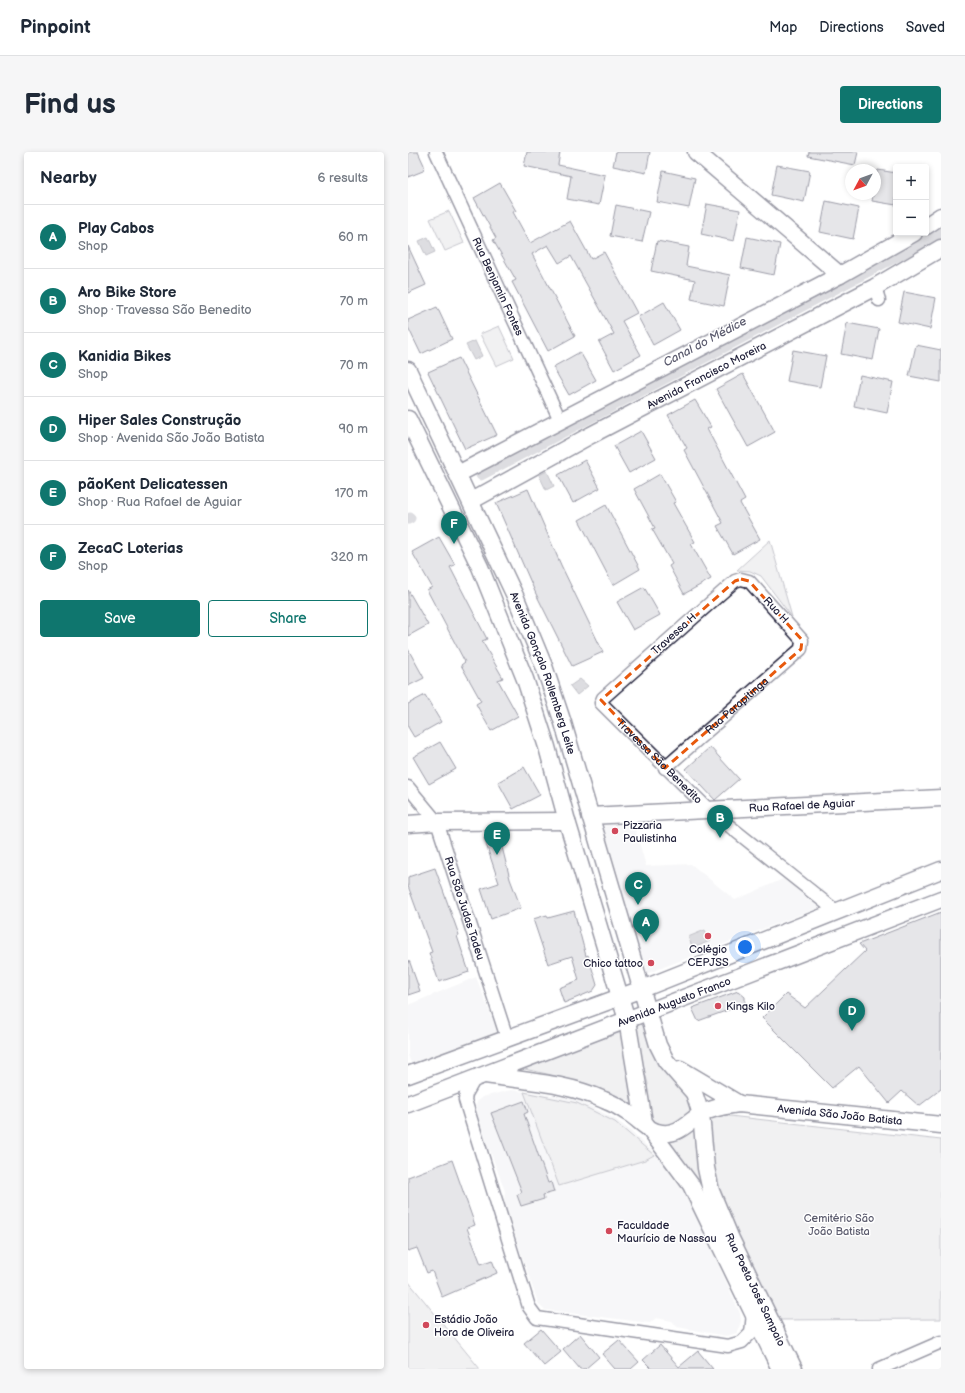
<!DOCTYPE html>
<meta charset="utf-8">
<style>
body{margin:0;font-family:"Balsamiq Sans",sans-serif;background:#f6f6f7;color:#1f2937}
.controls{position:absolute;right:12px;top:12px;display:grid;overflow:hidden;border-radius:4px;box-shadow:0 2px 6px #0003}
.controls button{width:36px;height:36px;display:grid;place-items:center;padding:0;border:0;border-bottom:1px solid #e0e1e3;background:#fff;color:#1f2937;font:20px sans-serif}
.compass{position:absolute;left:437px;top:12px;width:36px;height:36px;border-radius:50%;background:#fff;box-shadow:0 2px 6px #0003;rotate:229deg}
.you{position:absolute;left:337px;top:795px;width:14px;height:14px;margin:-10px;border:3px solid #fff;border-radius:50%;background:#1a73e8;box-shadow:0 0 0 6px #1a73e833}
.badge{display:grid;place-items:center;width:26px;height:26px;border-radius:50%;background:#0f766e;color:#fff;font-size:13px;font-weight:700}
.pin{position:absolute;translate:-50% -33px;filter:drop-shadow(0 1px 2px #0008)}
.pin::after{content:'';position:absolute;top:21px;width:14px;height:12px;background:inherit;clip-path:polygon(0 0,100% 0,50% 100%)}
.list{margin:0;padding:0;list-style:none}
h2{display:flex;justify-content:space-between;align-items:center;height:52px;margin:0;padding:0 16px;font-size:17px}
h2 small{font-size:13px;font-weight:400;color:#747a83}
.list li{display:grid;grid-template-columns:26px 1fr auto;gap:12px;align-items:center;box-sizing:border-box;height:64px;padding:0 16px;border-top:1px solid #e0e1e3}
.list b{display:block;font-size:15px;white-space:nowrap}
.list p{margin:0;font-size:13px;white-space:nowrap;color:#747a83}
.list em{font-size:13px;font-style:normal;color:#747a83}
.actions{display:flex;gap:8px;padding:12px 16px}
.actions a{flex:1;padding:9px 0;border:1px solid #0f766e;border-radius:4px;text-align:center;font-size:14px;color:#0f766e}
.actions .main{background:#0f766e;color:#fff}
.map{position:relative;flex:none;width:533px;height:1217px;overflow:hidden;border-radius:4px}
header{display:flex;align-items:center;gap:24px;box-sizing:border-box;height:56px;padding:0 20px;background:#fff;border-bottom:1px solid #e0e1e3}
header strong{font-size:19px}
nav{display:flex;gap:22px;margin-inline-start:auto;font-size:14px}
.intro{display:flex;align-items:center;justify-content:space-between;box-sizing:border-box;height:96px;padding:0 24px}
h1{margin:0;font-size:28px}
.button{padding:10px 18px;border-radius:4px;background:#0f766e;color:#fff;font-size:14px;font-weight:700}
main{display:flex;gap:24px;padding:0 24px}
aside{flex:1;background:#fff;border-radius:4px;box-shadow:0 2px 6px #0003}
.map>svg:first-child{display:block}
</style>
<header>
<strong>Pinpoint</strong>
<nav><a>Map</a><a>Directions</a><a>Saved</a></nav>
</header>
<div class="intro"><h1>Find us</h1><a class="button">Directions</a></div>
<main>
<aside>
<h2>Nearby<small>6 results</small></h2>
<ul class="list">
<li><span class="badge">A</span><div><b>Play Cabos</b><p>Shop</p></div><em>60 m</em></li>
<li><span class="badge">B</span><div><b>Aro Bike Store</b><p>Shop · Travessa São Benedito</p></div><em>70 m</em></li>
<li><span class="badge">C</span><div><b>Kanidia Bikes</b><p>Shop</p></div><em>70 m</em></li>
<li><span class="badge">D</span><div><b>Hiper Sales Construção</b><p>Shop · Avenida São João Batista</p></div><em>90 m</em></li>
<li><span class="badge">E</span><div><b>pãoKent Delicatessen</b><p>Shop · Rua Rafael de Aguiar</p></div><em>170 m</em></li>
<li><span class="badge">F</span><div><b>ZecaC Loterias</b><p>Shop</p></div><em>320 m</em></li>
</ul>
<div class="actions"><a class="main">Save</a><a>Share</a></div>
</aside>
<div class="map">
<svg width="533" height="1217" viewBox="0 0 533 1217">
<rect width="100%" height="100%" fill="#fff"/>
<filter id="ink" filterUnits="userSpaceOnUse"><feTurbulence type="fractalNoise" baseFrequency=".025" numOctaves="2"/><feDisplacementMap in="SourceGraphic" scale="8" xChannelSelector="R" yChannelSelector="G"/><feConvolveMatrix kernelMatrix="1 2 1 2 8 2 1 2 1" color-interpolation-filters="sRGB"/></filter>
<g filter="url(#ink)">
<g fill="#eeeef1">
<polygon points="225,669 238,714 283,712 327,748 375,727 408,748 410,756 235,823 195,674"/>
<polygon points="68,825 91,883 4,914 0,903 0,853"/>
<polygon points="103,938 143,943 170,948 190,958 207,967 223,979 258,1012 272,1031 283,1051 332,1161 333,1169 329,1181 318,1184 269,1175 264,1169 248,1166 242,1171 137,1158 134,1156 130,1151 115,1107 96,1050 97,1039 82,999 78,996 67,957 69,950 74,945"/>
</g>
<g fill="#dfdfe2" stroke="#80808e">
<polygon points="41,59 56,91 37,99 22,67"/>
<polygon points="91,174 106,206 88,214 72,182"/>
<polygon points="362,388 384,465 353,424 342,419 329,418"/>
<path d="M237 871C246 886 288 947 281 961 277 970 267 972 259 976L242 969 237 941 240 932 225 875Z"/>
<polygon points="213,880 229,961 193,940 148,924 112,916"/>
<polygon points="116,940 169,951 207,970 246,1003 237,1008 151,1034"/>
<polygon points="304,962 533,988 533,1167 370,1168 343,1108 323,1074 309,1039 300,972"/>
<polygon points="288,970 333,1119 258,987"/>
<polygon points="0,1129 72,1217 0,1217"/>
</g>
<g fill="#b4b4bc" stroke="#7a7a88">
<polygon points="20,85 27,100 18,104 11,89"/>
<polygon points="67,189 74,204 66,208 58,193"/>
<polygon points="139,319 146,334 138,338 131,323"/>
<polygon points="172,527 180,534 169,543 162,534"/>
<polygon points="297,778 302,789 285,796 280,785"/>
</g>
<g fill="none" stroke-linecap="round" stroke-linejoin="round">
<g stroke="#b4b4bc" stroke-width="11">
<polyline points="73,323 533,81"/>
<polyline points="0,367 2,366"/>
</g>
</g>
<g fill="#c8c8cf" stroke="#22223b">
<polygon points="0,0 10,0 16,13 15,19 0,25"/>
<polygon points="119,0 152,0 150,13 197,23 191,53 159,47 163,24 116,14"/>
<polygon points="208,0 242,0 238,21 205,14"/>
<polygon points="401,0 450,0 447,13 400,4"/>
<polygon points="369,13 402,19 396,50 363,43"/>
<polygon points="470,18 488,21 488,53 464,49"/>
<polygon points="255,19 287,26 281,56 249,50"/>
<polygon points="92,31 108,59 105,60 122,91 162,69 183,107 196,100 229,161 214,169 233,203 206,218 191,190 206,182 163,104 151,111 140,93 124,102 167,184 140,199 104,130 108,128 85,88 88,86 66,46"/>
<polygon points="418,49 451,56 445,87 412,80"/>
<polygon points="299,52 332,58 326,89 293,82"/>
<polygon points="208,53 241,60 234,90 202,84"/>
<polygon points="339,85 372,92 366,123 333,116"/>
<polygon points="249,89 281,95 278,114 322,123 316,154 283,147 287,128 243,119"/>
<polygon points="0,94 18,133 0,141"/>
<polygon points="496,140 528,146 522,177 490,170"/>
<polygon points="256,150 272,178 245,193 230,165"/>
<polygon points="29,155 44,187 13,202 0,175 0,168"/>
<polygon points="439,171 471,177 465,208 433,202"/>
<polygon points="508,193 533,198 533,230 501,224"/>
<polygon points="385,198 418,204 412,235 379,229"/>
<polygon points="172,200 188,228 161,243 145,215"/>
<polygon points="51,206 89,283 57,297 20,220"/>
<polygon points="335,222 367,280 340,295 308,237"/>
<polygon points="452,223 485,230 479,261 446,254"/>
<polygon points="287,248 303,275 299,277 337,348 332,351 352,387 325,402 309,374 315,371 276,298 279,296 260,263"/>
<polygon points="233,279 248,306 221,321 206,294"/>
<polygon points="177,308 192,336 165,351 150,323"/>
<polygon points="252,322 268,350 265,351 287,390 283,392 303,427 276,442 261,414 264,412 244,377 247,376 226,337"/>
<polygon points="120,337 153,413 195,500 164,514 128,442 88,351"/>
<polygon points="198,353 232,417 205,433 171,368"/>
<polygon points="31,385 47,413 42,415 79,487 74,489 95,526 90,528 110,564 83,579 68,552 73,549 53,513 57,510 19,438 24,435 4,400"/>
<polygon points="236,435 252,463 225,478 209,450"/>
<polygon points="0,438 20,473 0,484"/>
<polygon points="0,497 16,526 0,534"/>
<polygon points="17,543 33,570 6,585 0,575 0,552"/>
<polygon points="32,590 48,617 21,632 5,605"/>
<polygon points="302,595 331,627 307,648 278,617"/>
<polygon points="116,615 132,643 105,657 90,630"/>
<polygon points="91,683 102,727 113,756 83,767 73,737 91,731 76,686"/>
<polygon points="27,716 51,783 49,784 61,820 31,830 21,801 24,800 0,734 0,725"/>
<polygon points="166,759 178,804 180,803 189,833 185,839 156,851 151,836 171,828 164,804 140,812 125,767 139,763 140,766"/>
<polygon points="533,760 533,937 511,954 494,939 481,951 451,914 424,936 354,866 378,842 397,856 457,799 451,792"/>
<polygon points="1,808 12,839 0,843 0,809"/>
<polygon points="330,839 337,845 337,852 290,869 284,856"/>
<polygon points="116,949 120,960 116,962 140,1031 143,1030 146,1040 135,1043 136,1047 113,1054 109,1043 114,1040 83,961"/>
<polygon points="44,1008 67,1073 59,1076 73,1112 84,1108 89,1121 34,1145 24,1119 19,1121 9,1096 0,1099 0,1025"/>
<polygon points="133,1177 153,1200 136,1214 116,1191"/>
<polygon points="172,1182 191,1205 177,1217 172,1217 155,1197"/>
<polygon points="211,1188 231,1210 223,1217 207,1217 194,1202"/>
<polygon points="252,1193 271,1215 290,1199 305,1217 244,1217 235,1208"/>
</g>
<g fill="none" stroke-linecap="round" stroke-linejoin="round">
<defs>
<g id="street">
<path id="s1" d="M28 0 152 268"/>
<polyline points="467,135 471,148"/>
<path id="s2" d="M257 616 393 497 394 488 341 429 333 427 327 429 195 546 193 551 300 657 428 759"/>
<path id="s3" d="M0 635 29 670 99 886"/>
<polyline points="66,928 58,942 57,948 121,1155 129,1166 320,1194 334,1190 343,1181 345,1161"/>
<polyline points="471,1217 533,1190"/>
</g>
<g id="secondary">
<polyline points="288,0 432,123"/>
<polyline points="518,74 533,64"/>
<path id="s4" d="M0 218 108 446 136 514 155 571 250 893 258 909 286 941 293 962 298 1016 303 1039 323 1087 386 1217"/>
<polyline points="0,267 72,415 117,527 139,595 159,669 219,868 236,970 283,1033 372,1217"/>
<polyline points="50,322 432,123 506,81"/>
<path id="s5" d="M63 349 183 283 467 135 533 96"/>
<path id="s6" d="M182 664 533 646"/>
<polyline points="0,672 29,670 159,669"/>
<polyline points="272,917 331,952"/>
<polyline points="0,923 234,837 533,718"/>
<path id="s7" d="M78 923C117 929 160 931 196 948 204 951 213 956 220 961 231 967 240 980 254 981 271 983 280 970 293 962 305 955 318 954 331 952L533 973"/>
<path id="s8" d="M0 952 533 747"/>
</g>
</defs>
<use href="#street" stroke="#22223b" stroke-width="15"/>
<use href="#secondary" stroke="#22223b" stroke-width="19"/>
<use href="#street" stroke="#fff" stroke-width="12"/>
<use href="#secondary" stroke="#fff" stroke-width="16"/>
</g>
</g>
<path d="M0 0H533V1217H0ZM333 427 341 429 394 488 393 497 257 616 193 548 327 429Z" fill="#fff" fill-opacity=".55" fill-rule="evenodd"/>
<path fill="none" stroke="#e8590c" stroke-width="3" stroke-dasharray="8 5" stroke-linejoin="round" d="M333 427 341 429 394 488 393 497 257 616 193 548 327 429Z"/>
<g fill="#d1495b" stroke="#fff" stroke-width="1.5">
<circle cx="207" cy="679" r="4"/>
<circle cx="300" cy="784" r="4"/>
<circle cx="243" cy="811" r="4"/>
<circle cx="310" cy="854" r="4"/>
<circle cx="201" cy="1079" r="4"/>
<circle cx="18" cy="1173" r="4"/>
</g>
<g text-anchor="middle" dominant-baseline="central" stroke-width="3" stroke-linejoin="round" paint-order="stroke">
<g font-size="11" fill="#22223b" stroke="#fff">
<text stroke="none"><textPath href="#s1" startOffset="148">Rua Benjamin Fontes</textPath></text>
<text stroke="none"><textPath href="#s5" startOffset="267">Avenida Francisco Moreira</textPath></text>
<text transform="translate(368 458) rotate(47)">Rua H</text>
<text transform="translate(266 482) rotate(-42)">Travessa H</text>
<text stroke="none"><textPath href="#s4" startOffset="332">Avenida Gonçalo Rollemberg Leite</textPath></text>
<text stroke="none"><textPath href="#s2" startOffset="95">Rua Parapitinga</textPath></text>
<text stroke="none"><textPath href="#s2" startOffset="548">Travessa São Benedito</textPath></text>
<text stroke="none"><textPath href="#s6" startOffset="212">Rua Rafael de Aguiar</textPath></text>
<text stroke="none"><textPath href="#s3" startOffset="136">Rua São Judas Tadeu</textPath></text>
<text stroke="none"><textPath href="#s8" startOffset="285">Avenida Augusto Franco</textPath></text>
<text stroke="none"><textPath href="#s7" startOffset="374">Avenida São João Batista</textPath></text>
<text stroke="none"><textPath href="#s4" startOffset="990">Rua Poeta José Sampaio</textPath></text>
</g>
<g font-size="11" fill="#22223b" stroke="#fff" text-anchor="start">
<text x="215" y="673">Pizzaria<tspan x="215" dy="13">Paulistinha</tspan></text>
<text x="300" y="797" text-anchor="middle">Colégio<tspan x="300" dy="13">CEPJSS</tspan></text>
<text x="235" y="811" text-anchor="end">Chico tattoo</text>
<text x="318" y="854">Kings Kilo</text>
<text x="209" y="1073">Faculdade<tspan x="209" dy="13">Maurício de Nassau</tspan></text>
<text x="26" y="1167">Estádio João<tspan x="26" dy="13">Hora de Oliveira</tspan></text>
</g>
<g font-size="11" fill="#5b5b6d" stroke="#fff">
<text x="431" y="1066">Cemitério São<tspan x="431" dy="13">João Batista</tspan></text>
</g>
<g font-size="12" font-style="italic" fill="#5c5c6f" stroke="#fff">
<text transform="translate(297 190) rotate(-28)">Canal do Médice</text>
</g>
</g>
</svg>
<div class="controls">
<button>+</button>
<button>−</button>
</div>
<svg class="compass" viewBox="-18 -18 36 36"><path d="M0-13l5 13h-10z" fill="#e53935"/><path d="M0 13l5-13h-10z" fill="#747a83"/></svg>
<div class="you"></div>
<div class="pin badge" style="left:238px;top:790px">A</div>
<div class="pin badge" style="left:312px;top:686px">B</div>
<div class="pin badge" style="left:230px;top:753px">C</div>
<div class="pin badge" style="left:444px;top:879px">D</div>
<div class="pin badge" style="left:89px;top:703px">E</div>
<div class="pin badge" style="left:46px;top:392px">F</div>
</div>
</main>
